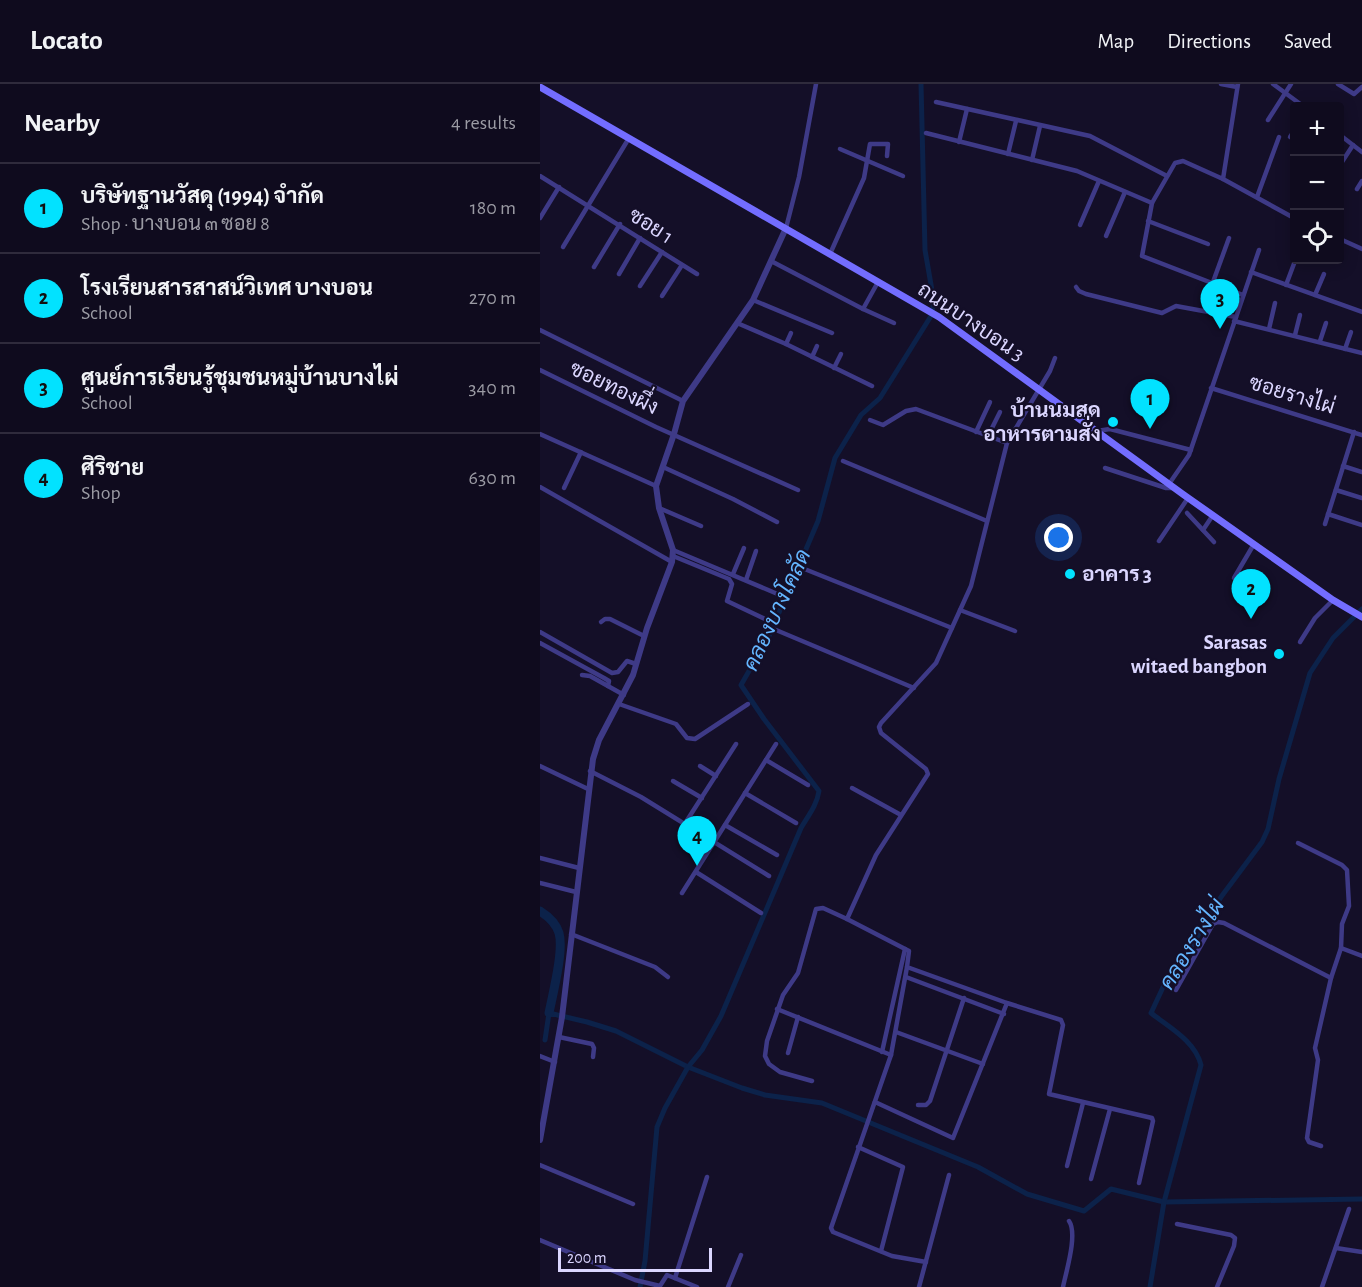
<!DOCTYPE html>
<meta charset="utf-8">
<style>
body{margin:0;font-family:"Alegreya Sans",Sarabun,sans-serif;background:#1d192b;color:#f1f3f6}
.controls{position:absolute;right:18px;top:18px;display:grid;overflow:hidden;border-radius:6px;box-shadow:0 3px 15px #0003}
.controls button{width:54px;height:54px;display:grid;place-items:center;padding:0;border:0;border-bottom:2px solid #2f2b3c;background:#0f0b1e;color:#f1f3f6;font:30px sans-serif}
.scale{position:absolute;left:18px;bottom:15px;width:154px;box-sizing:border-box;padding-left:6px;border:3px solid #dbd6ff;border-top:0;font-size:16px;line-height:21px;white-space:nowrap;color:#dbd6ff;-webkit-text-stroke:4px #140f28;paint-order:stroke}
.you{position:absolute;left:519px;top:454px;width:21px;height:21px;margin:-15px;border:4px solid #fff;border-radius:50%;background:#1a73e8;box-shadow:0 0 0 9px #1a73e833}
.badge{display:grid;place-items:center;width:39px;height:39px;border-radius:50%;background:#02e2ff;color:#111;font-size:20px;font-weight:700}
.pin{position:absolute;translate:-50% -50px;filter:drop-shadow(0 2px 3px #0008)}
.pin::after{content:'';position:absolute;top:32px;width:21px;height:18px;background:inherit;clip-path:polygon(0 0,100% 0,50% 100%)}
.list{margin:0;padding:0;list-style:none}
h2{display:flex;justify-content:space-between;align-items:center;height:78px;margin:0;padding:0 24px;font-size:26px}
h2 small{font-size:20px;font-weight:400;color:#9b9ba4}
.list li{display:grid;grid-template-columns:39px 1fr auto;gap:18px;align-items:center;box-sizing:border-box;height:90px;padding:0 24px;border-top:2px solid #2f2b3c}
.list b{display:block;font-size:22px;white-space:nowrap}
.list p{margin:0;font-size:20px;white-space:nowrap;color:#9b9ba4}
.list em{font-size:20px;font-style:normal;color:#9b9ba4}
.icon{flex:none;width:33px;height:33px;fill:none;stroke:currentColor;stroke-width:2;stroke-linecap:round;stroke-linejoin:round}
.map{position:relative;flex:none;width:822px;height:1203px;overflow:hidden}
header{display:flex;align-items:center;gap:36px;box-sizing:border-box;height:84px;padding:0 30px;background:#0f0b1e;border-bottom:2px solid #2f2b3c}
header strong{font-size:28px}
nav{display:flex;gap:33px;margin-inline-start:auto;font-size:21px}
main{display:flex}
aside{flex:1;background:#0f0b1e}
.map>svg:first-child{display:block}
</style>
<header>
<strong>Locato</strong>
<nav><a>Map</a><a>Directions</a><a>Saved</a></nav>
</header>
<main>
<aside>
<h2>Nearby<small>4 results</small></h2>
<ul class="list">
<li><span class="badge">1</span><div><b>บริษัทฐานวัสดุ (1994) จำกัด</b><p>Shop · บางบอน ๓ ซอย 8</p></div><em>180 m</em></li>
<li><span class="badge">2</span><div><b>โรงเรียนสารสาสน์วิเทศ บางบอน</b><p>School</p></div><em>270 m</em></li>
<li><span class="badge">3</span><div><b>ศูนย์การเรียนรู้ชุมชนหมู่บ้านบางไผ่</b><p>School</p></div><em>340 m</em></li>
<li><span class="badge">4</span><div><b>ศิริชาย</b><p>Shop</p></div><em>630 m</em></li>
</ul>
</aside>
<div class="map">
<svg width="822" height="1203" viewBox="0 0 822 1203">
<rect width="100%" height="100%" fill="#140f28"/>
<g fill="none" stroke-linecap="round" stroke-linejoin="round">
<g stroke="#0c224a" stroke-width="5">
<polyline points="5,956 9,929 47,938 76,947 148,983 202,1004 225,1011 282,1019 438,1083 487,1110 544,1127 571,1105 624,1118 822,1115"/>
<path d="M100 1203 105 1177 117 1043 125 1024 148 983 162 966 181 932 261 744C268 732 277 721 279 707L224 635 201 601 229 552 278 437 295 374 321 331 340 314 391 232 394 218 385 166 381 0"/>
<path d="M610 1203 624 1118 661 981C655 957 630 944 611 929L625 899 653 860 681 813 722 758 728 745 739 695 770 589 793 554 822 525"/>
</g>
<path stroke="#0c224a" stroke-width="9" d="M0 827C8 832 16 839 19 849 24 866 13 909 9 929"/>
<g stroke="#3e3a87" stroke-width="4.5">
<polyline points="681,0 697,3"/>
<polyline points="698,0 683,95 643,77 635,79 612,119 602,172 703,211"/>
<polyline points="733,0 763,22"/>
<polyline points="798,0 814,10 822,3"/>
<polyline points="396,18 550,52 627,92"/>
<polyline points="728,36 751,0"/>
<polyline points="386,49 537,87 612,119"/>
<polyline points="800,51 822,68"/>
<polyline points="750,53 754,47"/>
<polyline points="419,58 427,25"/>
<polyline points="300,65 363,92"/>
<polyline points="468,70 476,37"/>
<polyline points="492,76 500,42"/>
<polyline points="800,81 813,61"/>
<polyline points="0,92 157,190"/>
<polyline points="683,95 754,134"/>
<polyline points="817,105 822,97"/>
<polyline points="717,113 739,53"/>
<polyline points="0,134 19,103"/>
<polyline points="608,137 668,160"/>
<polyline points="540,141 559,97"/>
<polyline points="246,144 259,93 276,0"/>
<polyline points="566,152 585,108"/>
<polyline points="800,155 822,165"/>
<polyline points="23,163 89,54"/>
<polyline points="290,170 324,94 330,60 348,60 347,72"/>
<polyline points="231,177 323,225 354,239"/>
<polyline points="54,183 80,140"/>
<polyline points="711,188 822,228"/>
<polyline points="79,190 100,154"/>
<polyline points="673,198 689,154"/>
<polyline points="746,201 755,177"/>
<polyline points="100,202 122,168"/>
<polyline points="536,203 539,207 546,210 622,229 636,222 696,233"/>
<polyline points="775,211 784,190"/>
<polyline points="122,212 142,181"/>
<polyline points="213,216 292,249"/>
<polyline points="323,225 338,198"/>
<polyline points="694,237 822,269"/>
<polyline points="197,239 246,260 332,302"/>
<polyline points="729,245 735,219"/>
<polyline points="0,246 143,317"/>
<polyline points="755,251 760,231"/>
<polyline points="780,257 786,239"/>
<polyline points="246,260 251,249"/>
<polyline points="805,265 811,248"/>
<polyline points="272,273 277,262"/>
<polyline points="294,284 301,270"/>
<polyline points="0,286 116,343 258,406"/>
<polyline points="671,304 822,351"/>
<polyline points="330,336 343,341 366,327 376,325 467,359"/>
<polyline points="557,347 570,345 651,366"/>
<polyline points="436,348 450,318"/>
<polyline points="0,350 116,402"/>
<polyline points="448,352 460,328"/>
<polyline points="303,377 447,437"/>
<polyline points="803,382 822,388"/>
<polyline points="123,383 193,415 237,438"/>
<polyline points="565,384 626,404 635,404"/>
<polyline points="629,400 649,371 719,166"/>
<polyline points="0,403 132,478"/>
<polyline points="24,404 41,368"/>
<polyline points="796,406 822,414"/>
<polyline points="119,424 161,442"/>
<polyline points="647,429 674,458"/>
<polyline points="788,430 822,441"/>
<polyline points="785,440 814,348"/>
<polyline points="663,446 673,431"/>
<polyline points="619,457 648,414"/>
<polyline points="133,466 240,511"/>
<polyline points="133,472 189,495 192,500 187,517 225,535"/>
<polyline points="262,484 412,544"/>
<polyline points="193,490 204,464"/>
<polyline points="694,494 714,460"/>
<polyline points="206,496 216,467"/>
<polyline points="420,526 475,547"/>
<polyline points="61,538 65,535 70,535 104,552"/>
<polyline points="236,546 374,604"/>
<polyline points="0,548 72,589 78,588 87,577 96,580"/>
<polyline points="760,558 775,534 793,516"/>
<polyline points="0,559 64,594 69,597 68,602"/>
<polyline points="42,591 50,592 84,611"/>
<polyline points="79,620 136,640 147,654 155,655 208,620"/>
<polyline points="226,676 268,701"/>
<polyline points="0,682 48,705"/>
<polyline points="160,682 176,692"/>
<polyline points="50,687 101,713 229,792"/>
<polyline points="133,697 162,714"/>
<polyline points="312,704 361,731"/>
<polyline points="205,709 256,739"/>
<polyline points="144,741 196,660"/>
<polyline points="185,741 237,771"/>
<polyline points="758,759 802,781 807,786 809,822 802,840 801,864"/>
<polyline points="0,774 39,784"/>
<polyline points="156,788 221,829"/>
<polyline points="0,799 36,808"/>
<polyline points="142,809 236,660"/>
<polyline points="307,835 369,867 367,883 467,919 521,936 523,941 509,1010 612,1034 613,1037 599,1099"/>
<polyline points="31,850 115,883 128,893"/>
<polyline points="367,883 351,971 291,1144 293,1148 352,1172 386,1178"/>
<polyline points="366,893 464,930"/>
<polyline points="636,906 673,840 678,838 684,839 791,894"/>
<polyline points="237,925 351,971"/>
<polyline points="356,948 443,980"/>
<polyline points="19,953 52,960 54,964 53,973"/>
<polyline points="342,968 365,865"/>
<polyline points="248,969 258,933"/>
<polyline points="0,972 15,978"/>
<polyline points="272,997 240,988 229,980 225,972 227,957 243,911 258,889 276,825 283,824 307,835 336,771 388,690 386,685 341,649 339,643 341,639 396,579 431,502 467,359 510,287 515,274"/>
<polyline points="335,1018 413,1054 467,919"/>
<polyline points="378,1021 386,1021 390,1017 424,914"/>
<polyline points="781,1062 769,1058 767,1054 778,976 775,964 791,894 801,864 822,872"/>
<polyline points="318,1063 363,1083 341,1167"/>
<polyline points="0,1081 93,1120"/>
<polyline points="527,1082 543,1019"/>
<polyline points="551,1095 570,1025"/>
<polyline points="637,1140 691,1151 695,1154 694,1162 677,1203"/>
<polyline points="0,1156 95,1196 120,1202 127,1191 157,1203"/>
<polyline points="796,1164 822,1168"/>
<polyline points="135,1194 167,1093"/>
<polyline points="188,1203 201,1171"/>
<polyline points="379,1203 409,1091"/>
<path d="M523 1203C526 1188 538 1150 529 1137"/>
<polyline points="782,1203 809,1125"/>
</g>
<polyline stroke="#3e3a87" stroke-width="6" points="0,1056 22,933 53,675 59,656 93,591 107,544 132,478 133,466 119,424 116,402 134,350 143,317 213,216 246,144"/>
<polyline stroke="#736dff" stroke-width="7" points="0,3 399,233 644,411 793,516 822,533"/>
</g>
<g fill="#02e2ff" stroke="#140f28" stroke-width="2">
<circle cx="573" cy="338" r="6"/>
<circle cx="530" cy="490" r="6"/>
<circle cx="739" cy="570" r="6"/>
</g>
<g text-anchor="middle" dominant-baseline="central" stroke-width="4.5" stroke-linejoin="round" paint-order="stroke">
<g font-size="21" fill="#dbd6ff" stroke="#140f28">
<text transform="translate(111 142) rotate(33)">ซอย 1</text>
<text transform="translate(431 238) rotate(34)">ถนนบางบอน 3</text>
<text transform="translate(74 304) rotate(26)">ซอยทองผึ่ง</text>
<text transform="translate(752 311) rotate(17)">ซอยรางไผ่</text>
</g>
<g font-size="21" font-weight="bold" fill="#dbd6ff" stroke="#140f28" text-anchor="end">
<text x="561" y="326">บ้านนมสด<tspan x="561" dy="24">อาหารตามสั่ง</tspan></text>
<text x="542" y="490" text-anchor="start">อาคาร 3</text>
<text x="727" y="558">Sarasas<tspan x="727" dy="24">witaed bangbon</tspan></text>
</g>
<g font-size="22" font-style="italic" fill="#64b5ff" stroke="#140f28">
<text transform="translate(237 526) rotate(-65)">คลองบางโคลัด</text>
<text transform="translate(652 860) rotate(-58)">คลองรางไผ่</text>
</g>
</g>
</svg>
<div class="controls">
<button>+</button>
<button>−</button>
<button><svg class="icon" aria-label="locate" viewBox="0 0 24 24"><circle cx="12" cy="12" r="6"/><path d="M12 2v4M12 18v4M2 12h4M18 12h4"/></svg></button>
</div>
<div class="scale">200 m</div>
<div class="you"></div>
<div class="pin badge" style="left:610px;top:345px">1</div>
<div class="pin badge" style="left:711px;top:535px">2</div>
<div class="pin badge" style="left:680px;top:245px">3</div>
<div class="pin badge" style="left:157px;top:782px">4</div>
</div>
</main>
